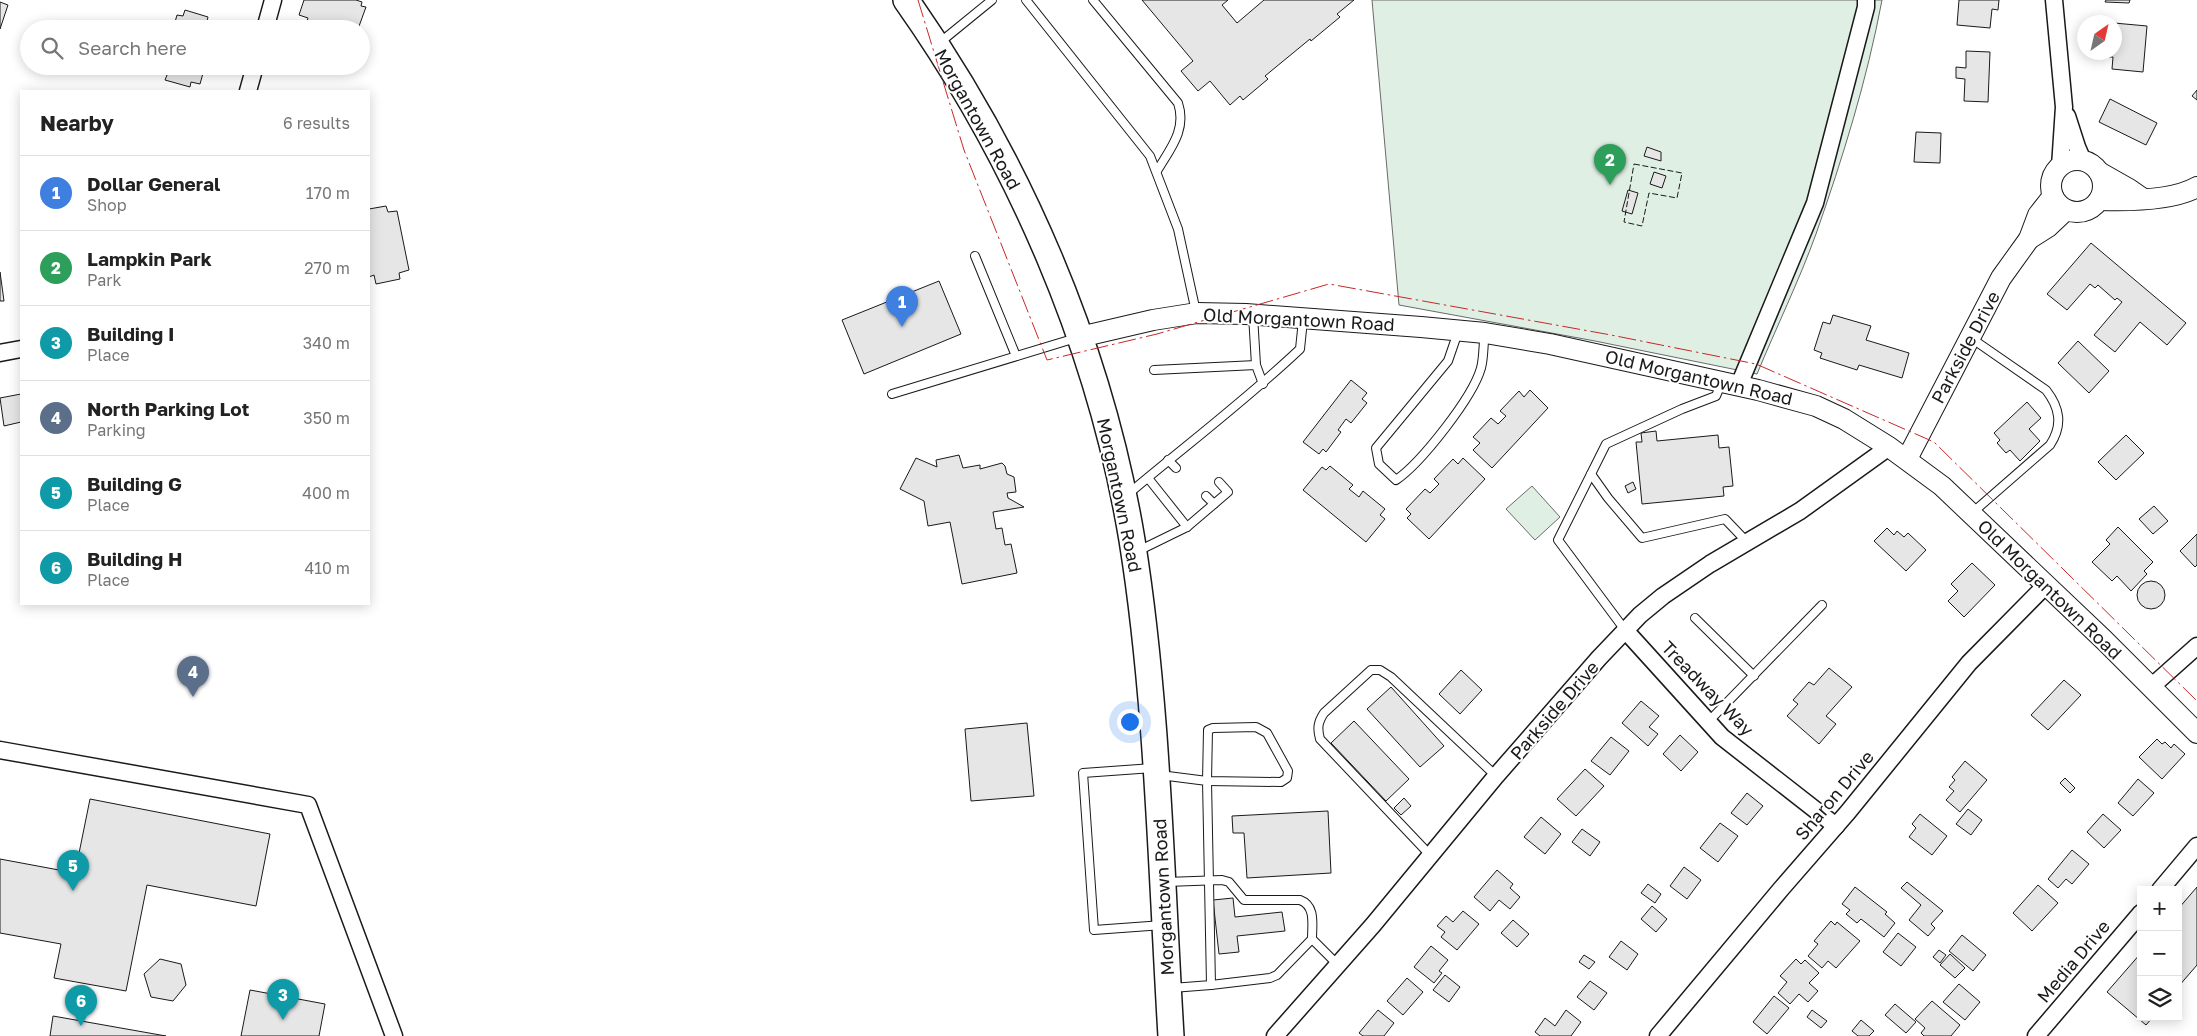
<!DOCTYPE html>
<meta charset="utf-8">
<style>
body{margin:0;font-family:"Golos Text",sans-serif;background:#f2f2f2;color:#222}
.controls{position:absolute;right:15px;bottom:15px;display:grid;overflow:hidden;border-radius:0px;box-shadow:0 2px 12px #0003}
.controls button{width:45px;height:45px;display:grid;place-items:center;padding:0;border:0;border-bottom:1px solid #e0e0e0;background:#fff;color:#222;font:25px sans-serif}
.compass{position:absolute;left:2077px;top:15px;width:45px;height:45px;border-radius:50%;background:#fff;box-shadow:0 2px 12px #0003;rotate:34deg}
.you{position:absolute;left:1129px;top:721px;width:18px;height:18px;margin:-12px;border:4px solid #fff;border-radius:50%;background:#1a73e8;box-shadow:0 0 0 8px #1a73e833}
.badge{display:grid;place-items:center;width:32px;height:32px;border-radius:50%;background:#c62828;color:#fff;font-size:16px;font-weight:700}
.pin{position:absolute;translate:-50% -41px;filter:drop-shadow(0 1px 2px #0008)}
.pin::after{content:'';position:absolute;top:26px;width:18px;height:15px;background:inherit;clip-path:polygon(0 0,100% 0,50% 100%)}
.list{margin:0;padding:0;list-style:none}
h2{display:flex;justify-content:space-between;align-items:center;height:65px;margin:0;padding:0 20px;font-size:21px}
h2 small{font-size:16px;font-weight:400;color:#767676}
.list li{display:grid;grid-template-columns:32px 1fr auto;gap:15px;align-items:center;box-sizing:border-box;height:75px;padding:0 20px;border-top:1px solid #e0e0e0}
.list b{display:block;font-size:19px;white-space:nowrap}
.list p{margin:0;font-size:16px;white-space:nowrap;color:#767676}
.list em{font-size:16px;font-style:normal;color:#767676}
.icon{flex:none;width:28px;height:28px;fill:none;stroke:currentColor;stroke-width:2;stroke-linecap:round;stroke-linejoin:round}
.map{position:relative;flex:none;width:2197px;height:1036px;overflow:hidden}
.search{position:absolute;background:#fff;box-shadow:0 2px 12px #0003;left:20px;top:20px;width:350px;height:55px;display:flex;align-items:center;gap:12px;box-sizing:border-box;padding:0 18px;border-radius:28px;color:#767676;font-size:19px}
.panel{position:absolute;background:#fff;box-shadow:0 2px 12px #0003;left:20px;top:90px;width:350px;height:515px;border-radius:0px}
.map>svg:first-child{display:block}
</style>
<div class="map">
<svg width="2197" height="1036" viewBox="0 0 2197 1036">
<rect width="100%" height="100%" fill="#fff"/>
<g fill="#e0efe3" stroke="#6a6a6a">
<path d="M1372 0H1882C1867 80 1843 157 1816 234 1799 281 1776 328 1757 374L1595 341 1399 305Z"/>
<polygon points="1532,486 1560,517 1535,540 1506,509"/>
</g>
<g fill="#e6e6e6" stroke="#1a1a1a">
<polygon points="304,0 356,0 362,2 361,6 366,7 358,29 322,29 306,23 308,18 299,15"/>
<polygon points="1142,0 1228,0 1222,5 1237,23 1264,0 1354,0 1337,14 1340,17 1311,41 1310,39 1265,76 1268,79 1243,100 1240,96 1230,105 1210,81 1198,91 1181,71 1193,61"/>
<polygon points="1959,0 1999,0 1998,10 1992,9 1990,28 1957,25"/>
<polygon points="2106,0 2130,0 2129,3 2105,2"/>
<polygon points="0,2 8,5 0,29"/>
<polygon points="185,10 208,17 206,25 217,29 173,29 177,15 183,16"/>
<polygon points="2114,23 2147,26 2143,72 2112,69 2113,57 2106,57 2106,52 2114,52"/>
<polygon points="1966,51 1990,52 1988,102 1964,101 1965,79 1956,78 1956,67 1966,68"/>
<polygon points="162,66 205,66 200,84 191,82 190,87 165,80 167,75 160,72"/>
<polygon points="2197,90 2197,100 2192,96"/>
<polygon points="2110,99 2157,123 2146,145 2099,122"/>
<polygon points="1916,132 1941,133 1940,163 1914,162"/>
<polygon points="1647,147 1661,152 1661,161 1644,156"/>
<polygon points="1654,172 1666,176 1662,188 1650,184"/>
<polygon points="1628,190 1638,193 1632,214 1622,211"/>
<polygon points="386,206 388,212 397,211 409,270 399,273 400,279 376,284 374,275 369,277 369,209"/>
<polygon points="2091,243 2186,323 2167,345 2140,322 2115,352 2094,335 2122,302 2117,298 2115,300 2098,285 2095,288 2090,284 2067,310 2047,294"/>
<polygon points="0,272 4,301 0,301"/>
<polygon points="939,281 961,334 864,374 842,320"/>
<polygon points="1833,315 1871,326 1866,340 1909,353 1902,378 1859,365 1857,370 1820,358 1822,353 1814,350 1823,322 1830,324"/>
<polygon points="2078,341 2109,371 2089,393 2058,363"/>
<polygon points="1351,380 1367,393 1362,399 1367,403 1351,423 1346,419 1338,430 1341,432 1326,452 1323,449 1319,454 1303,442"/>
<polygon points="1530,390 1548,408 1492,468 1473,450 1480,443 1473,437 1491,418 1498,424 1506,416 1500,411 1519,391 1524,397"/>
<polygon points="21,394 21,422 4,426 0,398"/>
<polygon points="2027,402 2041,418 2029,429 2040,441 2020,461 2010,450 2006,453 1997,443 2000,440 1994,433"/>
<polygon points="1656,431 1657,441 1718,435 1719,448 1729,447 1733,486 1723,487 1724,496 1642,504 1636,442 1642,442 1641,433"/>
<polygon points="2126,435 2144,453 2116,480 2098,462"/>
<polygon points="959,455 963,468 980,465 980,469 1002,463 1005,466 1007,474 1014,477 1016,492 1007,493 1008,498 1024,507 993,512 996,529 1002,528 1005,545 1011,544 1017,573 962,584 950,522 928,526 924,501 900,489 916,458 937,467 936,460"/>
<polygon points="1463,458 1485,479 1429,539 1407,518 1411,514 1406,509 1425,489 1430,493 1439,484 1434,479 1453,459 1458,464"/>
<polygon points="1330,466 1353,485 1349,489 1359,497 1363,491 1385,509 1380,515 1385,519 1366,542 1303,490 1322,467 1326,470"/>
<polygon points="1633,482 1636,489 1628,493 1625,486"/>
<polygon points="2154,506 2168,521 2153,534 2139,519"/>
<polygon points="2118,527 2153,562 2144,571 2147,574 2131,591 2117,576 2112,581 2092,562 2110,544 2106,540"/>
<polygon points="1887,528 1894,535 1897,531 1904,537 1908,533 1926,550 1906,571 1874,541"/>
<polygon points="2197,534 2197,565 2195,567 2180,551"/>
<polygon points="1972,563 1995,585 1964,617 1948,601 1958,591 1951,584"/>
<circle cx="2151" cy="595" r="14"/>
<polygon points="1829,668 1852,687 1826,716 1836,724 1819,744 1787,716 1798,704 1793,700 1809,682 1814,685"/>
<polygon points="1461,670 1482,690 1460,714 1439,694"/>
<polygon points="2064,680 2081,695 2048,730 2031,715"/>
<polygon points="1391,687 1444,746 1420,767 1367,709"/>
<polygon points="1641,701 1659,716 1649,727 1658,734 1648,746 1622,723"/>
<polygon points="1354,721 1409,779 1386,801 1331,743"/>
<polygon points="1027,723 1034,796 971,801 965,729"/>
<polygon points="1680,735 1698,752 1681,771 1663,754"/>
<polygon points="1611,737 1629,751 1610,775 1591,761"/>
<polygon points="2157,739 2162,744 2165,742 2171,748 2174,744 2185,754 2162,779 2139,757"/>
<polygon points="1965,761 1987,780 1960,812 1946,800 1954,791 1949,787 1955,780 1952,777"/>
<polygon points="1585,769 1604,786 1576,816 1557,799"/>
<polygon points="2065,778 2075,788 2070,793 2060,783"/>
<polygon points="2138,779 2154,793 2133,816 2118,803"/>
<polygon points="1747,793 1763,806 1747,825 1731,813"/>
<polygon points="1404,798 1411,806 1401,815 1394,808"/>
<polygon points="90,799 270,834 256,906 147,885 126,991 54,978 61,944 0,933 0,859 75,873"/>
<polygon points="1968,809 1982,820 1971,835 1956,824"/>
<polygon points="1328,811 1331,873 1247,878 1244,833 1233,833 1232,816"/>
<polygon points="1920,814 1947,836 1932,855 1909,837 1916,828 1912,824"/>
<polygon points="2103,814 2121,830 2104,848 2087,832"/>
<polygon points="1541,817 1561,834 1545,854 1524,837"/>
<polygon points="1720,823 1738,836 1718,862 1700,848"/>
<polygon points="1582,829 1600,842 1590,856 1572,842"/>
<polygon points="2072,850 2089,864 2072,884 2066,879 2058,888 2048,879"/>
<polygon points="1684,867 1701,880 1687,899 1670,886"/>
<polygon points="1497,870 1513,884 1510,888 1520,897 1510,909 1499,900 1490,911 1474,897"/>
<polygon points="1907,882 1943,911 1931,924 1935,928 1928,936 1909,920 1921,905 1901,888"/>
<polygon points="1648,884 1661,894 1655,903 1641,893"/>
<polygon points="2038,885 2058,903 2032,931 2013,913"/>
<polygon points="1855,887 1887,912 1885,914 1895,923 1884,937 1861,919 1857,923 1846,914 1850,910 1842,904"/>
<polygon points="2197,887 2197,965 2178,987 2178,909"/>
<polygon points="1233,898 1235,917 1282,912 1285,931 1237,936 1239,952 1219,954 1213,900"/>
<polygon points="1652,906 1667,919 1656,932 1641,919"/>
<polygon points="1463,911 1479,924 1457,950 1441,937 1445,932 1437,926 1446,916 1453,922"/>
<polygon points="1513,920 1529,934 1517,947 1501,933"/>
<polygon points="1831,921 1835,925 1837,922 1860,941 1836,968 1828,961 1822,968 1808,956 1818,944 1814,941"/>
<polygon points="1898,933 1916,947 1901,966 1883,952"/>
<polygon points="1962,935 1986,955 1973,971 1949,951"/>
<polygon points="1621,941 1638,954 1627,970 1609,957"/>
<polygon points="1431,946 1448,960 1439,971 1442,973 1434,983 1414,967"/>
<polygon points="1939,950 1946,955 1940,963 1933,957"/>
<polygon points="2141,953 2141,1017 2153,1017 2146,1025 2107,992"/>
<polygon points="1950,954 1965,968 1955,978 1940,965"/>
<polygon points="1584,955 1595,962 1589,969 1579,962"/>
<polygon points="160,959 181,964 186,985 173,1001 151,997 144,974"/>
<polygon points="1796,959 1801,964 1805,960 1819,973 1809,983 1818,991 1808,1002 1799,994 1790,1004 1778,993 1787,982 1780,976"/>
<polygon points="1445,975 1460,987 1449,1002 1433,990"/>
<polygon points="1407,978 1423,992 1403,1015 1387,1001"/>
<polygon points="1590,981 1607,993 1594,1010 1577,997"/>
<polygon points="1959,984 1980,1002 1965,1020 1943,1002"/>
<polygon points="250,990 325,1004 319,1036 241,1036"/>
<polygon points="1774,996 1789,1008 1767,1034 1753,1022"/>
<polygon points="1932,1001 1960,1025 1951,1036 1924,1036 1921,1033 1925,1028 1915,1019"/>
<polygon points="1895,1004 1916,1022 1906,1033 1885,1015"/>
<polygon points="1378,1010 1394,1023 1384,1036 1363,1036 1359,1033"/>
<polygon points="1566,1010 1581,1022 1571,1036 1540,1036 1535,1032 1545,1018 1555,1026"/>
<polygon points="1812,1010 1827,1021 1821,1028 1807,1017"/>
<polygon points="53,1016 166,1036 50,1036"/>
<polygon points="1861,1020 1874,1031 1869,1036 1858,1036 1852,1031"/>
</g>
<g fill="none" stroke-linecap="round" stroke-linejoin="round">
<defs>
<g id="service">
<polyline points="1026,0 1150,156 1178,229 1196,312"/>
<path d="M1093 0 1178 103C1187 130 1170 149 1157 171"/>
<polyline points="938,44 992,0"/>
<polyline points="975,256 1016,356"/>
<polyline points="1253,315 1256,365"/>
<path d="M1458 332 1448 361 1376 448 1379 464 1396 480C1421 463 1473 397 1481 368 1484 357 1483 344 1485 333"/>
<path d="M1971 338 2046 390C2060 408 2063 425 2050 445L1972 513"/>
<polyline points="1154,370 1256,365 1263,384"/>
<polyline points="892,394 1076,338"/>
<polyline points="1168,460 1176,468"/>
<polyline points="1591,474 1608,498 1642,538 1725,519 1747,542"/>
<polyline points="1148,478 1187,527"/>
<path d="M1127 495C1185 446 1245 401 1300 349L1303 320"/>
<polyline points="1206,496 1214,504"/>
<polyline points="1138,551 1187,527 1228,492 1219,482"/>
<polyline points="1695,618 1754,676"/>
<polyline points="1625,630 1558,540 1606,444 1682,409 1716,396 1721,384"/>
<polyline points="1708,722 1822,605"/>
<polygon points="1256,727 1267,733 1288,771 1287,778 1281,782 1207,781 1208,730 1213,728"/>
<polyline points="1153,768 1083,773 1094,930 1163,925"/>
<polyline points="1160,775 1207,781 1211,985 1172,988"/>
<path d="M1430 855 1320 739C1317 728 1318 722 1324 713L1371 670H1380L1391 677 1496 776"/>
<path d="M1166 882 1222 880 1229 882 1244 900H1300C1316 906 1312 924 1312 939L1277 975 1270 978 1211 985"/>
<polyline points="1312,939 1338,965"/>
</g>
<g id="minor">
<polyline points="2054,0 2064,107 2060,167"/>
<polyline points="265,29 273,0"/>
<polyline points="248,91 255,66"/>
<polyline points="2067,116 2077,147 2083,161"/>
<polyline points="0,353 21,349"/>
<polyline points="1739,385 1815,203 1866,7 1866,0"/>
<polyline points="1625,630 1722,737 1836,826"/>
<polyline points="2151,687 2197,646"/>
<polyline points="0,750 308,805 394,1036"/>
<polyline points="2160,890 2197,846"/>
<polyline points="1275,1036 1373,925 1496,776 1599,658 1640,615 1663,596 1710,564 1800,511 1889,447"/>
<polyline points="1658,1036 1781,889 1848,812 1969,663 2046,585"/>
<polyline points="2036,1036 2141,913"/>
</g>
<g id="tertiary">
<circle cx="2077" cy="186" r="26"/>
<polyline points="2099,172 2129,189 2142,198"/>
<path d="M2099 200C2128 201 2172 201 2197 187"/>
<polyline points="2029,239 2048,227 2066,210"/>
<polyline points="1080,337 1153,320 1197,313 1246,314 1421,327 1485,333 1550,344 1758,390 1816,406 1844,419 1889,447 1942,486 2104,640 2197,733"/>
<polyline points="1907,459 2001,278 2029,239 2038,215 2053,196"/>
</g>
<path id="primary" d="M906 0C1019 160 1100 347 1132 540 1158 702 1161 872 1171 1036"/>
</defs>
<use href="#service" stroke="#1a1a1a" stroke-width="10"/>
<use href="#minor" stroke="#1a1a1a" stroke-width="19"/>
<use href="#tertiary" stroke="#1a1a1a" stroke-width="22"/>
<use href="#primary" stroke="#1a1a1a" stroke-width="28"/>
<use href="#service" stroke="#fff" stroke-width="8"/>
<use href="#minor" stroke="#fff" stroke-width="16"/>
<use href="#tertiary" stroke="#fff" stroke-width="20"/>
<use href="#primary" stroke="#fff" stroke-width="25"/>
<polygon stroke="#1a1a1a" stroke-width="1" stroke-dasharray="6 2.5" stroke-linecap="butt" points="1634,164 1682,173 1677,198 1649,193 1642,226 1624,222"/>
<polyline stroke="#c62828" stroke-width="1" stroke-dasharray="18 4 2.5 4" stroke-linecap="butt" points="918,0 964,150 1047,360 1157,334 1329,284 1611,335 1756,364 1934,442 2197,701"/>
</g>
<g text-anchor="middle" dominant-baseline="central" stroke-width="4" stroke-linejoin="round" paint-order="stroke">
<g font-size="18" fill="#1a1a1a" stroke="#fff">
<text transform="translate(978 119) rotate(61)">Morgantown Road</text>
<text transform="translate(1299 319) rotate(3)">Old Morgantown Road</text>
<text transform="translate(1965 347) rotate(-62)">Parkside Drive</text>
<text transform="translate(1699 377) rotate(13)">Old Morgantown Road</text>
<text transform="translate(1120 495) rotate(78)">Morgantown Road</text>
<text transform="translate(2050 589) rotate(44)">Old Morgantown Road</text>
<text transform="translate(1708 688) rotate(46)">Treadway Way</text>
<text transform="translate(1554 710) rotate(-49)">Parkside Drive</text>
<text transform="translate(1834 795) rotate(-50)">Sharon Drive</text>
<text transform="translate(1163 897) rotate(-93)">Morgantown Road</text>
<text transform="translate(2073 961) rotate(-50)">Media Drive</text>
</g>
</g>
</svg>
<div class="controls">
<button>+</button>
<button>−</button>
<button><svg class="icon" aria-label="layers" viewBox="0 0 24 24"><path d="M12 4l9 5-9 5-9-5zM3 14l9 5 9-5"/></svg></button>
</div>
<svg class="compass" viewBox="-18 -18 36 36"><path d="M0-13l5 13h-10z" fill="#e53935"/><path d="M0 13l5-13h-10z" fill="#767676"/></svg>
<div class="you"></div>
<div class="pin badge" style="left:902px;top:327px;background:#3f7fe0">1</div>
<div class="pin badge" style="left:1610px;top:185px;background:#2e9e5b">2</div>
<div class="pin badge" style="left:283px;top:1020px;background:#0f9aa8">3</div>
<div class="pin badge" style="left:193px;top:697px;background:#5c6f8a">4</div>
<div class="pin badge" style="left:73px;top:891px;background:#0f9aa8">5</div>
<div class="pin badge" style="left:81px;top:1026px;background:#0f9aa8">6</div>
<div class="search"><svg class="icon" aria-label="search" viewBox="0 0 24 24"><circle cx="10" cy="10" r="6"/><path d="M15 15l6 6"/></svg>Search here</div>
<section class="panel">
<h2>Nearby<small>6 results</small></h2>
<ul class="list">
<li><span class="badge" style="background:#3f7fe0">1</span><div><b>Dollar General</b><p>Shop</p></div><em>170 m</em></li>
<li><span class="badge" style="background:#2e9e5b">2</span><div><b>Lampkin Park</b><p>Park</p></div><em>270 m</em></li>
<li><span class="badge" style="background:#0f9aa8">3</span><div><b>Building I</b><p>Place</p></div><em>340 m</em></li>
<li><span class="badge" style="background:#5c6f8a">4</span><div><b>North Parking Lot</b><p>Parking</p></div><em>350 m</em></li>
<li><span class="badge" style="background:#0f9aa8">5</span><div><b>Building G</b><p>Place</p></div><em>400 m</em></li>
<li><span class="badge" style="background:#0f9aa8">6</span><div><b>Building H</b><p>Place</p></div><em>410 m</em></li>
</ul>
</section>
</div>
